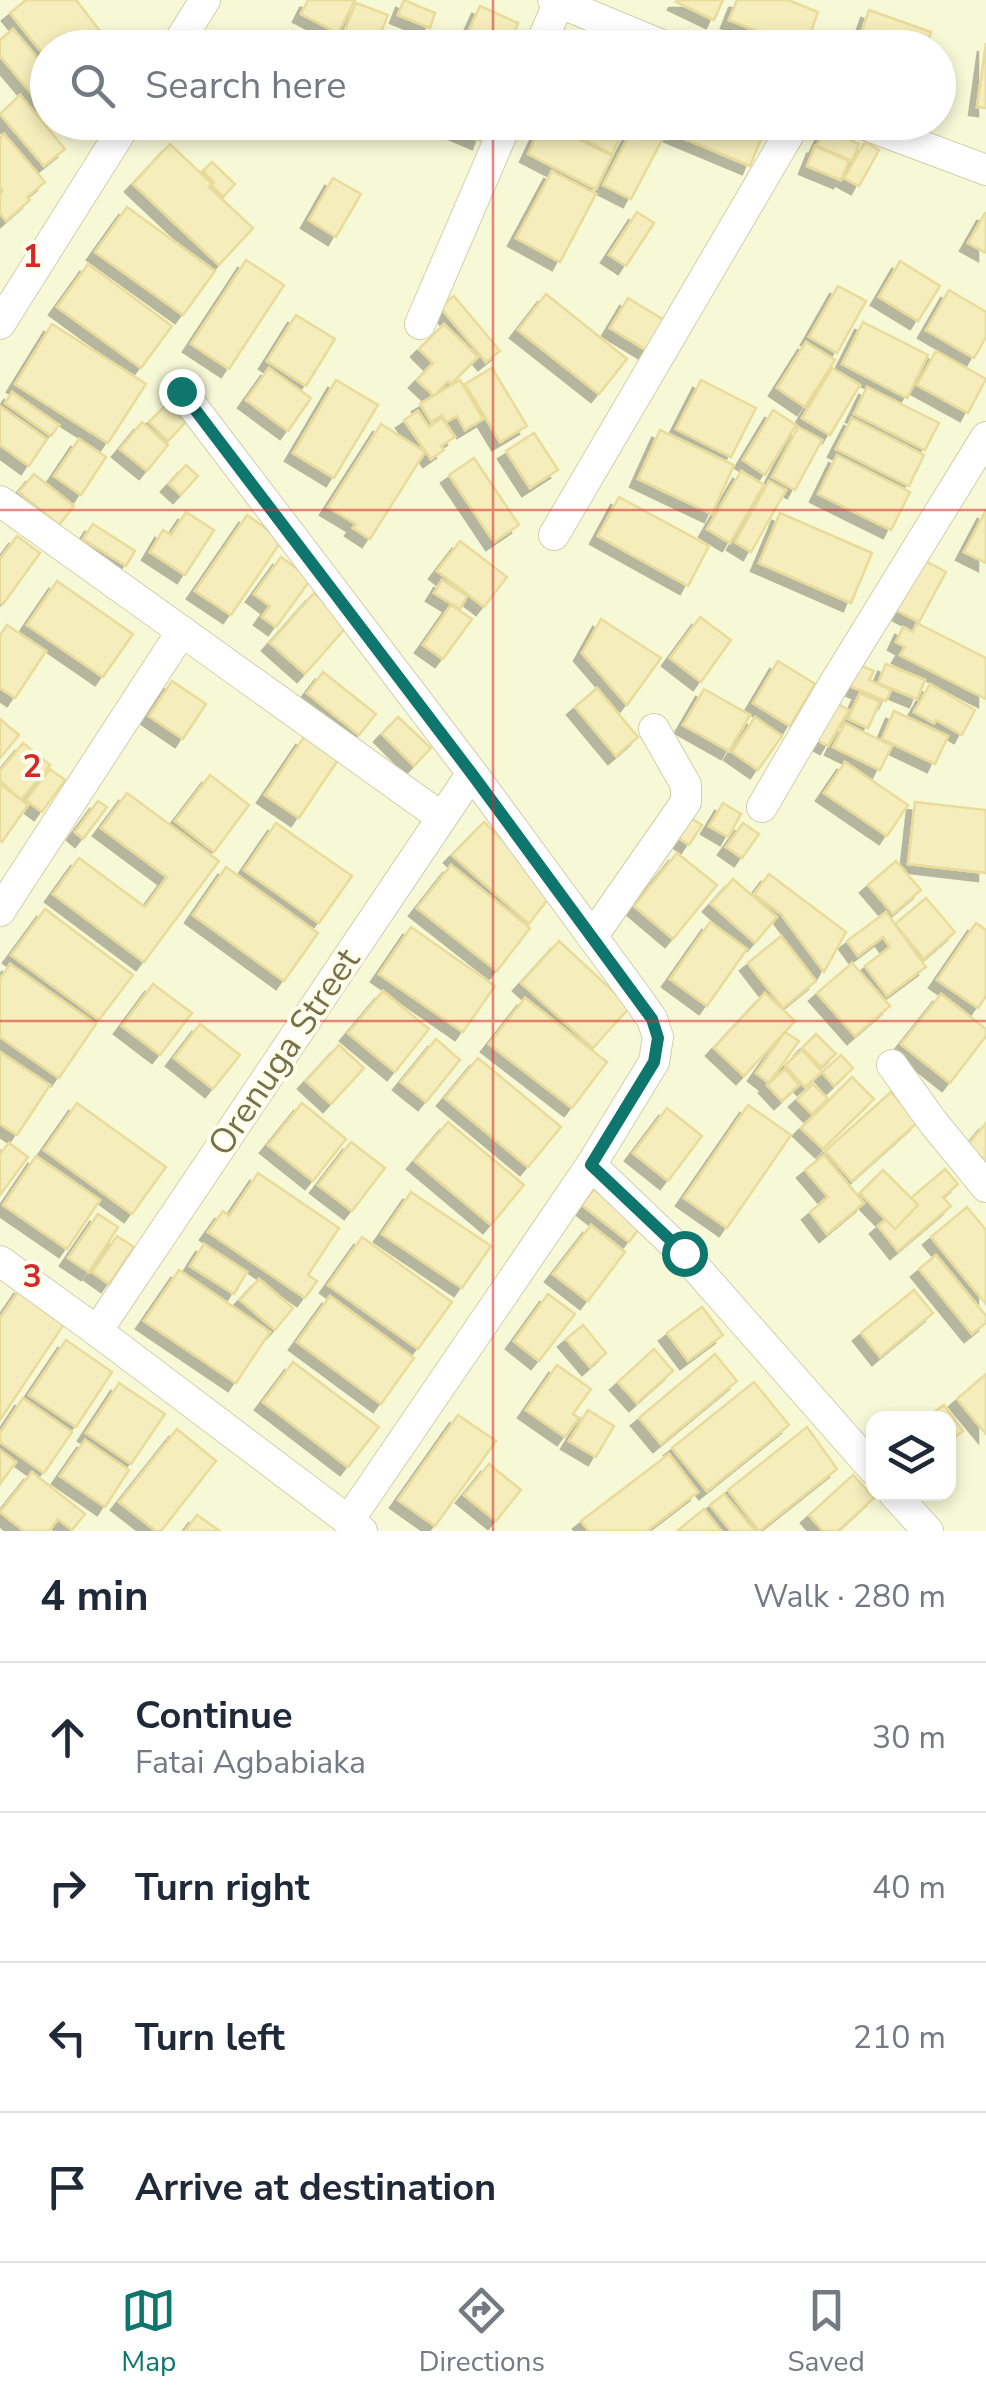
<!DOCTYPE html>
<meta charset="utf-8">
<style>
body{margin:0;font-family:"Nunito Sans",sans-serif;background:#f6f6f7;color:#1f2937}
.controls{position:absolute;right:30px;bottom:30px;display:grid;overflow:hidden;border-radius:20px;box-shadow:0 5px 15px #0003}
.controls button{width:90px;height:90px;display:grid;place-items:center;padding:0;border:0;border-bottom:2px solid #e0e1e3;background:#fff;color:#1f2937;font:50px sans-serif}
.stop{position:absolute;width:30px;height:30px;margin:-22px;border:8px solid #0f766e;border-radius:50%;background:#fff}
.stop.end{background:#0f766e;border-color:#fff;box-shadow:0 2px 10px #0008}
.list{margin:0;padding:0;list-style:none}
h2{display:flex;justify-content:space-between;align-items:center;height:130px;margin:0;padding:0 40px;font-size:42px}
h2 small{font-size:32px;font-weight:400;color:#747a83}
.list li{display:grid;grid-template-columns:65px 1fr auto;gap:30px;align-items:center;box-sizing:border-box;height:150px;padding:0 40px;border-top:2px solid #e0e1e3}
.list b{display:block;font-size:38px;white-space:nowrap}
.list p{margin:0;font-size:32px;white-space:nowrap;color:#747a83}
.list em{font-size:32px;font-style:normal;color:#747a83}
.icon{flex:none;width:55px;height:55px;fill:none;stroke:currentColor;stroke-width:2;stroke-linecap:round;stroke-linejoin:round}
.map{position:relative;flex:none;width:986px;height:1531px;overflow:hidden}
.search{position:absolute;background:#fff;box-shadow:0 5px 15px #0003;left:30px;right:30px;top:30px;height:110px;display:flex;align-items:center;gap:25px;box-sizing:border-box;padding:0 35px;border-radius:55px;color:#747a83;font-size:38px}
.sheet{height:730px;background:#fff}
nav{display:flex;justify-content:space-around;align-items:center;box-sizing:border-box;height:140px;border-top:2px solid #e0e1e3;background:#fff;font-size:28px;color:#747a83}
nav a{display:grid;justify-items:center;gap:5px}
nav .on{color:#0f766e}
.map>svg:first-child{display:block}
</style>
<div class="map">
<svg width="986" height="1531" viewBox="0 0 986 1531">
<defs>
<filter id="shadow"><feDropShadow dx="-8" dy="8" stdDeviation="0" flood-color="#0004"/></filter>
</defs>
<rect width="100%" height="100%" fill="#fcfee5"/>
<path fill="#f7f8d6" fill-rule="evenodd" d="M0 0H986V1531H0ZM48 48H938V122H48ZM874 1418H948V1494H874Z"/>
<g fill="#f5edbb" stroke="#e9dc9a" stroke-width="2.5" filter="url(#shadow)">
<polygon points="26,0 76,0 113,48 48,48 48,60 10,13"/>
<polygon points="308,0 355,0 338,33 301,14"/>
<polygon points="404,0 435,13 430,28 398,15"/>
<polygon points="677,0 723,0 714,20 676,2"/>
<polygon points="737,0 788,0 818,12 805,48 799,48 729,20"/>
<polygon points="356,3 388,15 375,47 343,34"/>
<polygon points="480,6 518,23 508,48 461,48"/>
<polygon points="869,10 931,32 926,48 856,48"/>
<polygon points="13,29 48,71 48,113 0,56 0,40"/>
<polygon points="986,43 986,108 977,107"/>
<polygon points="20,95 65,149 44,166 0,114"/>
<polygon points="435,122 487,122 480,141"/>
<polygon points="543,122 612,156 596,189 528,154"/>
<polygon points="551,122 627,122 612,154"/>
<polygon points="670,122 768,122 750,166 666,131"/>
<polygon points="634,126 662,140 631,199 603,185"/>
<polygon points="825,129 859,144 852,161 817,146"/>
<polygon points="4,134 45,182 27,197 30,200 6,221 0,213 0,194 3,191 0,187 0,138"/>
<polygon points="865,142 879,150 859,186 844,178"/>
<polygon points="170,144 212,184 209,187 253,228 219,265 133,184"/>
<polygon points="815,146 849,161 841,180 807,166"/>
<polygon points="212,162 235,184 223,197 211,185 214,182 203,171"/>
<polygon points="552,171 596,194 560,262 516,238"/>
<polygon points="333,178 361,194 336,237 309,220"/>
<polygon points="127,207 215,271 183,315 95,252"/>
<polygon points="637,212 654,223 626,266 609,255"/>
<polygon points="985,213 986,213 986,253 968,243"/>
<polygon points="246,260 284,285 229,369 191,344"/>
<polygon points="900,261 940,286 918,321 879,297"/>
<polygon points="88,264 172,326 141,368 57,307"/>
<polygon points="838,286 866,301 837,353 809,337"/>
<polygon points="949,290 986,312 986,337 974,358 926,330"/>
<polygon points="546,294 627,359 599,394 518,330"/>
<polygon points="454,296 500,351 486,362 440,307"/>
<polygon points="628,298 664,320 646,350 610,328"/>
<polygon points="296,315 335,339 306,386 267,361"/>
<polygon points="863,322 928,355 907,398 842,364"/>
<polygon points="52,324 146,384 108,443 15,384"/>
<polygon points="444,324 478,357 451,384 448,381 434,396 417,380 433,363 419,349"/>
<polygon points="806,342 835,360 805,407 777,388"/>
<polygon points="936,351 986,379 968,413 917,385"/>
<polygon points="269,368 311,398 288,431 246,400"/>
<polygon points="492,368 527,426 500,442 465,384"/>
<polygon points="832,368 860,385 830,435 802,418"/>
<polygon points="336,380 378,405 334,478 293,453"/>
<polygon points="460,380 483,419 465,430 457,416 446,422 442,415 431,422 420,404"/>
<polygon points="701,380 756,408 731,457 676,429"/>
<polygon points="867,387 939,423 925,450 854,414"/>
<polygon points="12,392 59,425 51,436 5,403"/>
<polygon points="167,404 186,422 168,441 149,422"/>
<polygon points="0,406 47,439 29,466 0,445"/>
<polygon points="773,410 796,425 765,475 743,460"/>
<polygon points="418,411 429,427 442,418 455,437 441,446 444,450 431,459 404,420"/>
<polygon points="852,418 924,455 909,486 836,449"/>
<polygon points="142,422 168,445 147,471 120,449"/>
<polygon points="381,424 425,452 370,539 353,528 356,524 328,507"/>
<polygon points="798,427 822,440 795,490 772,477"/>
<polygon points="660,430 734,465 712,514 638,479"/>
<polygon points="534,433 558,470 530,488 506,451"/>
<polygon points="79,439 106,457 81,495 54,476"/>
<polygon points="837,455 910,492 891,530 818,494"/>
<polygon points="474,458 519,525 494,542 449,475"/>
<polygon points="186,465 198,476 181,495 169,484"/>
<polygon points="741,471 764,485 730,543 707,529"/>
<polygon points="34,474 74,506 59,525 19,492"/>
<polygon points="769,481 786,490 751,552 735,542"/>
<polygon points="619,497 709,546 688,586 598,536"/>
<polygon points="986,510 986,563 964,552"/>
<polygon points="186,512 214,530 185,575 150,552 163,530 171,535"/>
<polygon points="780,513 872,553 851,603 759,563"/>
<polygon points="247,515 282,540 231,615 195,591"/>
<polygon points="93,524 135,551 126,566 83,539"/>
<polygon points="17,536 40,553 3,604 0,602 0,559"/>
<polygon points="460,541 507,577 484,607 437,571"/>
<polygon points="281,557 311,579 276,627 262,617 270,606 254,594"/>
<polygon points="922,559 946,572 919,622 896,610"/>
<polygon points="442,580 467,596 460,609 434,593"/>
<polygon points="57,581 133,634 103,677 27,625"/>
<polygon points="314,593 349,624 305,674 270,643"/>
<polygon points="451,605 472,619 443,659 423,645"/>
<polygon points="700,617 731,640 701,682 670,658"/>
<polygon points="601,619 661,658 627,705 582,653"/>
<polygon points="917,623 986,658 986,699 900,655 905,647 896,642 903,627 913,632"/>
<polygon points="7,625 46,651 15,698 0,688 0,635"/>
<polygon points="778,661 815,684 790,726 753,703"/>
<polygon points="886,664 925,680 917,699 878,683"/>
<polygon points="859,665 874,671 869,680 891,690 886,701 850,686"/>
<polygon points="323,672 376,714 359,735 307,693"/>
<polygon points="172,681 206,704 183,739 149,716"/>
<polygon points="930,684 975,710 962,735 936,720 934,723 914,712"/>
<polygon points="597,688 638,737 616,756 575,707"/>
<polygon points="704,689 750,715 729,751 683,725"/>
<polygon points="860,693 880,702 868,728 848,719"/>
<polygon points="838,704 849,710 828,746 817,740"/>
<polygon points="894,711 948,736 935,764 882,739"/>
<polygon points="398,717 431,748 414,766 382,734"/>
<polygon points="755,717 782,736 758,770 732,752"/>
<polygon points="0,719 19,735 0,758"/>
<polygon points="845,723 892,746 880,770 833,747"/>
<polygon points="304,737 338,760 299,818 265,795"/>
<polygon points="23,743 50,765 21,800 0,781 0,771"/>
<polygon points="845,762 908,805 887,836 824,793"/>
<polygon points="50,769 65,780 42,812 26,800"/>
<polygon points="210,775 249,805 214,852 175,821"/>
<polygon points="0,784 28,805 2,842 0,841"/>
<polygon points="127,793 219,861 144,962 53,894 79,858 145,907 167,877 101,828"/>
<polygon points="98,801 107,807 83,839 75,832"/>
<polygon points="915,802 986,810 986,873 908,864"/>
<polygon points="723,803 741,814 728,837 709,826"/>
<polygon points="687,815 702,825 689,845 674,835"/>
<polygon points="484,822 554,891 529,924 452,855"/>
<polygon points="276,823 352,876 319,923 244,870"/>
<polygon points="743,823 759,834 742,858 726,847"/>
<polygon points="677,853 717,885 673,939 634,906"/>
<polygon points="896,861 921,890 893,914 868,885"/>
<polygon points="451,865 530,928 497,971 417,908"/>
<polygon points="226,867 318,933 284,981 193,915"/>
<polygon points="769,874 846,932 824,972 781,914 754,894"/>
<polygon points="733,879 777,917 755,943 711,904"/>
<polygon points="926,898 955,932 924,959 895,924"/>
<polygon points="45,909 133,975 99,1020 11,955"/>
<polygon points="886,912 926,967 887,996 865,966 890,947 883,937 858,956 847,941"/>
<polygon points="710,922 747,949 707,1006 670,979"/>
<polygon points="976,923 986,930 986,996 978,1008 937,980"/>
<polygon points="411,927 495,986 463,1032 379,974"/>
<polygon points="781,936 816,981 783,1008 748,963"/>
<polygon points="559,941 630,1007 593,1048 521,983"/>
<polygon points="852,963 890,1006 855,1036 817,993"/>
<polygon points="10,964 96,1024 59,1078 0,1037 0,979"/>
<polygon points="153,984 192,1013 160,1055 122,1026"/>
<polygon points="383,991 429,1029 395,1072 348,1033"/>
<polygon points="765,993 795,1021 744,1076 714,1048"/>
<polygon points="941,994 986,1029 986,1036 950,1083 901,1044"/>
<polygon points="525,998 607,1062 572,1108 489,1044"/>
<polygon points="200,1024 240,1055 213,1089 174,1058"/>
<polygon points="785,1032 799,1041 769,1083 756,1073"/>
<polygon points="816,1034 836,1054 821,1067 802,1048"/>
<polygon points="436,1039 460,1060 426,1102 401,1082"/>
<polygon points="339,1045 364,1068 331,1104 306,1081"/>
<polygon points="802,1050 822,1072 805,1087 785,1065"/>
<polygon points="0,1052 50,1085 17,1135 0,1124"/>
<polygon points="841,1055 853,1068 834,1086 822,1072"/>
<polygon points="478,1058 561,1127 528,1167 445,1098"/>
<polygon points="785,1069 799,1085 782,1101 767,1085"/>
<polygon points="852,1077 874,1099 823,1149 801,1128"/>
<polygon points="813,1084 828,1099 812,1114 797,1099"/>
<polygon points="891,1092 918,1122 852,1181 825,1151"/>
<polygon points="77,1103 166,1167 132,1214 44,1150"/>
<polygon points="302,1103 346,1139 313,1181 268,1145"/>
<polygon points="748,1105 791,1135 727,1228 684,1198"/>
<polygon points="667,1108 702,1136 668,1181 633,1153"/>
<polygon points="448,1122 524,1185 491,1225 415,1161"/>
<polygon points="986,1123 986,1161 967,1146"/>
<polygon points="351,1142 385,1168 352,1211 318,1185"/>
<polygon points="9,1143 28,1157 0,1195 0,1154"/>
<polygon points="824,1155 864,1203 827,1234 810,1212 828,1197 805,1170"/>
<polygon points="36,1156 100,1200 67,1249 3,1205"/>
<polygon points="945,1169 958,1184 943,1197 951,1206 898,1251 878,1226"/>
<polygon points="883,1170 918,1205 895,1229 860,1193"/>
<polygon points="258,1173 339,1228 308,1275 317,1281 305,1298 208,1232 223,1211 229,1216"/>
<polygon points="594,1189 641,1226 629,1242 582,1205"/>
<polygon points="411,1192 491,1246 462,1288 382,1234"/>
<polygon points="967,1207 986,1230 986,1304 931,1237"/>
<polygon points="98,1214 118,1227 89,1272 68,1258"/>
<polygon points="591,1225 625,1252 588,1301 553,1274"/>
<polygon points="117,1236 134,1247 109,1284 92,1272"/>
<polygon points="362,1237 452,1302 418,1349 328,1285"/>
<polygon points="204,1244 247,1272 234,1294 190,1266"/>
<polygon points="936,1255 986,1316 986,1323 972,1334 919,1269"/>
<polygon points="179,1270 270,1332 236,1383 144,1321"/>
<polygon points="259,1279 293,1308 275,1330 240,1300"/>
<polygon points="22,1286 68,1318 0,1420 0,1318"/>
<polygon points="914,1290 933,1313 880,1357 861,1333"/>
<polygon points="548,1294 575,1314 539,1361 514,1341"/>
<polygon points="330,1296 414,1358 381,1404 297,1342"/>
<polygon points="702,1307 723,1335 688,1361 667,1333"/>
<polygon points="583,1325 606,1353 590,1367 566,1339"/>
<polygon points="66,1340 112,1372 76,1427 29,1395"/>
<polygon points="654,1349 673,1371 637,1403 618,1382"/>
<polygon points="715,1354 737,1381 661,1444 639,1418"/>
<polygon points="293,1362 379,1427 348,1467 263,1402"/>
<polygon points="557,1365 591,1389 573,1414 579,1418 565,1437 526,1410"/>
<polygon points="986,1374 986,1434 957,1399"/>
<polygon points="754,1382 789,1425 707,1491 672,1448"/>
<polygon points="119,1383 165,1414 131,1464 86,1433"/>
<polygon points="23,1398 72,1432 44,1473 0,1442 0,1433"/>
<polygon points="944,1405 963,1431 948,1442 948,1418 926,1418"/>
<polygon points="588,1410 614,1426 596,1457 569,1441"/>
<polygon points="458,1415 496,1441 435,1526 398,1500"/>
<polygon points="807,1427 837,1469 759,1531 728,1490"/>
<polygon points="177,1429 216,1461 161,1531 156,1531 119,1502"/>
<polygon points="85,1440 129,1470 105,1507 60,1476"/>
<polygon points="0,1450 16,1462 0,1484"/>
<polygon points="669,1454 698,1492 647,1531 589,1531 581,1521"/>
<polygon points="489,1464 521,1490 496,1521 464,1495"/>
<polygon points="32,1472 85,1514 72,1530 58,1519 49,1531 24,1531 0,1512"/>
<polygon points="853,1475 874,1498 838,1531 823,1531 809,1515"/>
<polygon points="724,1494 755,1531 731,1531 710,1505"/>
<polygon points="704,1509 721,1531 677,1531"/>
<polygon points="197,1515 220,1531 185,1531"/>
</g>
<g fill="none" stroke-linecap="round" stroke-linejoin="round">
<defs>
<g id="street">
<polyline points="553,0 669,48"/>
<polyline points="175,48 205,0"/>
<polyline points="539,48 559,2"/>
<polyline points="858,122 986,170"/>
<polyline points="0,324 127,122"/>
<polyline points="420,324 507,122"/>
<polyline points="181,391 472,773 641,1003 652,1019 658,1037 654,1062 591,1165 349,1520"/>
<polyline points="0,501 441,817"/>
<polyline points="554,535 796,122"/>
<polyline points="762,807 832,687 986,437"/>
<polyline points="0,911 182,631"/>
<polyline points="592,937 686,802 686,785 654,729"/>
<polyline points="892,1065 932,1121 986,1187"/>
<polyline points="591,1165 683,1253 874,1470"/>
<polyline points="0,1261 97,1331 362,1531"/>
<polyline points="97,1331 472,773"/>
<polyline points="894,1494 928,1531"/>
</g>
</defs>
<use href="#street" stroke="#d3cfad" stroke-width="32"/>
<use href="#street" stroke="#fff" stroke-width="30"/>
</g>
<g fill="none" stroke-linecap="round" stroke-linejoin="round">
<polyline stroke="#0f766e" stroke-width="12" points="181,391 472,774 652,1019 658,1038 654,1062 591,1165 684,1253"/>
</g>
<path fill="none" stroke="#d62828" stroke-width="2.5" stroke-opacity="0.55" d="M493 0V48M493 122V1531M0 510H986M0 1021H986"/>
<g text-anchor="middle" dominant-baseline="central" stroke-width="8" stroke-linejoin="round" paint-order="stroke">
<g font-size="35" fill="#797048" stroke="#feffed">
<text transform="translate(284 1052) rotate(-56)">Orenuga Street</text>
</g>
</g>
<g font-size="32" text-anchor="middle" font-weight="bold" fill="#d62828" stroke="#feffed" stroke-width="8" stroke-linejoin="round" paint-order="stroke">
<text x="32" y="267">1</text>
<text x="32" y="777">2</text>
<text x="32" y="1287">3</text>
</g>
</svg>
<div class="controls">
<button><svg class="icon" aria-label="layers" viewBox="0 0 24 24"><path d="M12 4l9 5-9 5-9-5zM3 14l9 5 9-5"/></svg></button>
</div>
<div class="stop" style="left:684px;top:1253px"></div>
<div class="stop end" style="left:181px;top:391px"></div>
<div class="search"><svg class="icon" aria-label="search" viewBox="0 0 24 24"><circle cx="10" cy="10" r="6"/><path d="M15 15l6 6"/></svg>Search here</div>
</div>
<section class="sheet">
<h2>4 min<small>Walk · 280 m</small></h2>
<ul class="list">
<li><svg class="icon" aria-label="ahead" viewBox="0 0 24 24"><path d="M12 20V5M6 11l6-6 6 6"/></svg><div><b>Continue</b><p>Fatai Agbabiaka</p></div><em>30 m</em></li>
<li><svg class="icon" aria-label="right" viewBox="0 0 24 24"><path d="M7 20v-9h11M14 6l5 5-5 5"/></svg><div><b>Turn right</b></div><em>40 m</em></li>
<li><svg class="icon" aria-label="left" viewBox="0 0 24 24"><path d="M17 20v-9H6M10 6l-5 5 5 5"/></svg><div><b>Turn left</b></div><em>210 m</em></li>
<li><svg class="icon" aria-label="arrive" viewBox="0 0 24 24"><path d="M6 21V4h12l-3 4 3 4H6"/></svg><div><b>Arrive at destination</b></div></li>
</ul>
</section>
<nav>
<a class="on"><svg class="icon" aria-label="map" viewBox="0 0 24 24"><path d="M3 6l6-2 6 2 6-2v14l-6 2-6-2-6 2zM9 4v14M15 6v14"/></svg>Map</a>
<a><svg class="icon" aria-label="directions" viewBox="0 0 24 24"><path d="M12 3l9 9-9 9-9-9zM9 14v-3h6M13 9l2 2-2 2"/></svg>Directions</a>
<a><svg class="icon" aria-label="saved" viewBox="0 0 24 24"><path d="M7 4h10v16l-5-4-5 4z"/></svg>Saved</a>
</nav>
